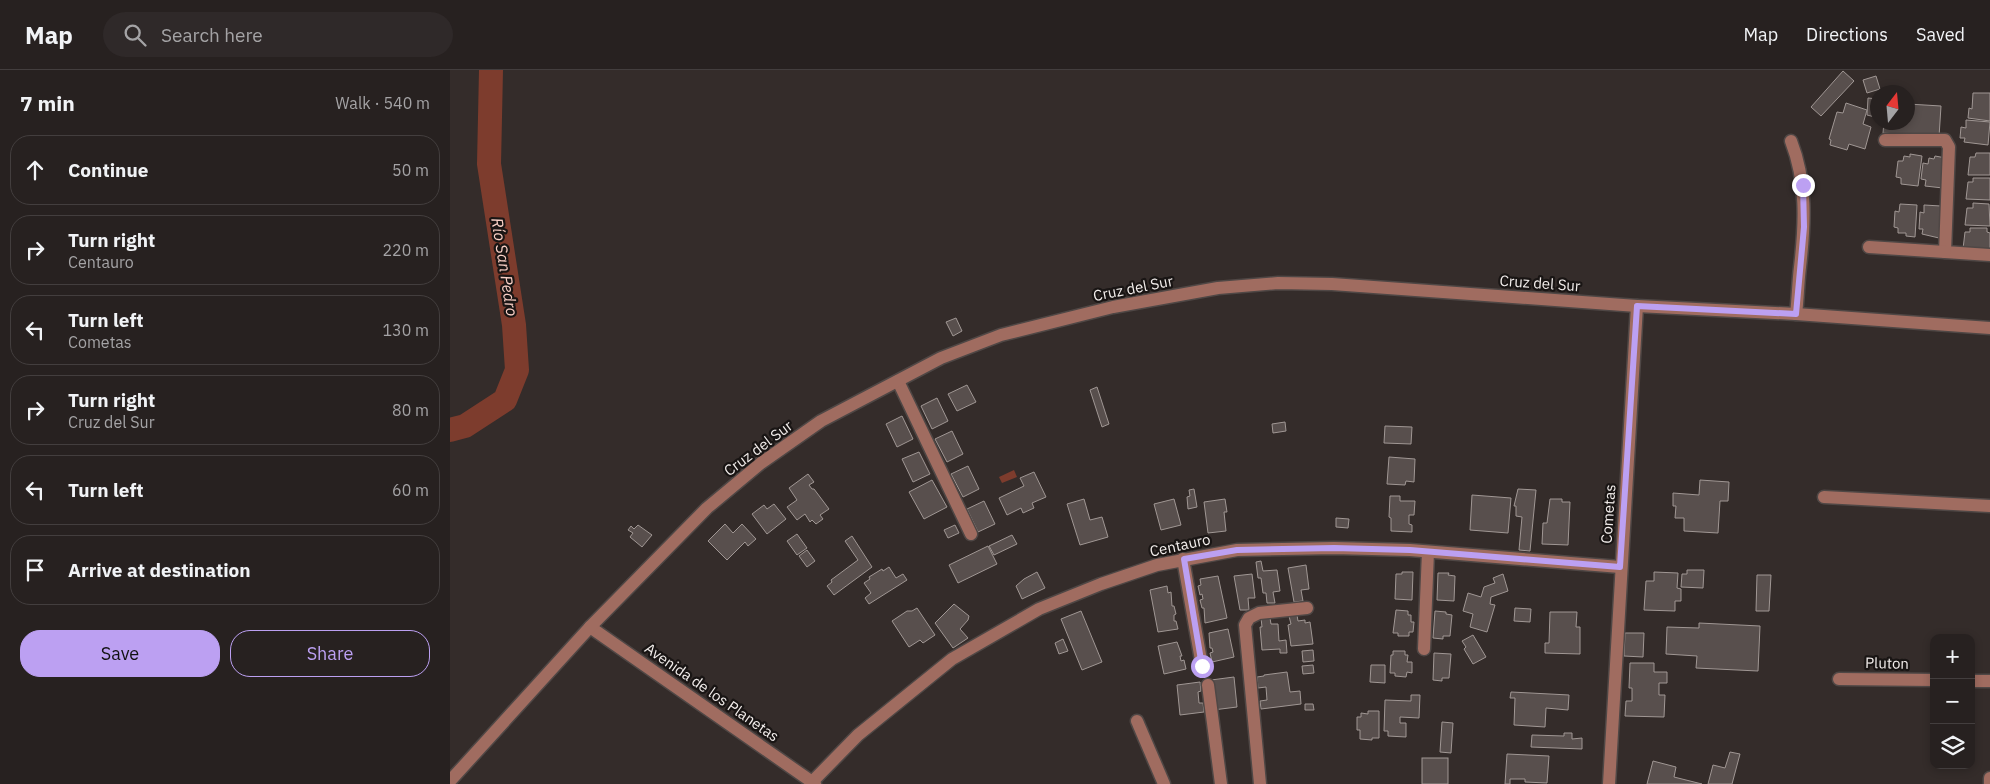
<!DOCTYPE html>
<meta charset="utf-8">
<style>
body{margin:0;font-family:"IBM Plex Sans",sans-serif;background:#2f2929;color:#f1f3f6}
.controls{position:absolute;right:15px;bottom:15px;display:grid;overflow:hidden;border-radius:10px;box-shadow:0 2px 8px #0003}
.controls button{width:45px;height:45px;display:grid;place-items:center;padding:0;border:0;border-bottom:1px solid #433e3e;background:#272120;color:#f1f3f6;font:25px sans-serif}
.compass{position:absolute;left:1420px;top:15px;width:45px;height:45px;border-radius:50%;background:#272120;box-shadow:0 2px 8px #0003;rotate:16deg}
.stop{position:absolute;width:15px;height:15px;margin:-11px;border:4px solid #bca0f2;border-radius:50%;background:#fff}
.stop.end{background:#bca0f2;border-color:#fff;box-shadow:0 1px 5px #0008}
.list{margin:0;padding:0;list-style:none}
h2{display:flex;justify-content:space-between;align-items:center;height:65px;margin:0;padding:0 20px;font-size:21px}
h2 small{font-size:16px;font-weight:400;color:#a4a3a5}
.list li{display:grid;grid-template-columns:32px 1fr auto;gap:15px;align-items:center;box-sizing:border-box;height:70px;margin:0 10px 10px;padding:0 10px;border:1px solid #433e3e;border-radius:20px}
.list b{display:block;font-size:19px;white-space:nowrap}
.list p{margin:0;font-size:16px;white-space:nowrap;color:#a4a3a5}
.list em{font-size:16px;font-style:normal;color:#a4a3a5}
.actions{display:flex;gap:10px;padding:15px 20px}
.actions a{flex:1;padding:11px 0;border:1px solid #bca0f2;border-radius:20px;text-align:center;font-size:18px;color:#bca0f2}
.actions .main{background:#bca0f2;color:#111}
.icon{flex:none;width:28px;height:28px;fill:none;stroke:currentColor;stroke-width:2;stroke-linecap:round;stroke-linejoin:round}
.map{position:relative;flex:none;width:1540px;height:714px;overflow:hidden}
header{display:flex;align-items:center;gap:30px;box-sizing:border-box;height:70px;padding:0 25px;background:#272120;border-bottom:1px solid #433e3e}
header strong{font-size:24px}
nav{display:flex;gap:28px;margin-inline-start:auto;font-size:18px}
.search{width:350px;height:45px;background:#2f2929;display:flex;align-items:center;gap:12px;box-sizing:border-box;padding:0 18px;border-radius:28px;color:#a4a3a5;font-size:19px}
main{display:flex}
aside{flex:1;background:#272120}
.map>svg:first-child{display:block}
</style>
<header>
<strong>Map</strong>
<div class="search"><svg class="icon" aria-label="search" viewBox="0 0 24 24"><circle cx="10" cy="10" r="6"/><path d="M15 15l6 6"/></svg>Search here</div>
<nav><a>Map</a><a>Directions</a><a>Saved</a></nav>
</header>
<main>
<aside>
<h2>7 min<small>Walk · 540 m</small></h2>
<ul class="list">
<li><svg class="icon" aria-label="ahead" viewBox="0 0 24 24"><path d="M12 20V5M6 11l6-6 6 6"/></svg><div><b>Continue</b></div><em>50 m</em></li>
<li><svg class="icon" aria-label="right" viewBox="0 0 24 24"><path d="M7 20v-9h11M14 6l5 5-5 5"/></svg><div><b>Turn right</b><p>Centauro</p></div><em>220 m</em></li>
<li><svg class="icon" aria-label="left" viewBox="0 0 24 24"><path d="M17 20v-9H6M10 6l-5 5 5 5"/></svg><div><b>Turn left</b><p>Cometas</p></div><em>130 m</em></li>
<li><svg class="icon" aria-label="right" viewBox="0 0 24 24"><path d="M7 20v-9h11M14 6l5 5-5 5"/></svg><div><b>Turn right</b><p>Cruz del Sur</p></div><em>80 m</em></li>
<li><svg class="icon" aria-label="left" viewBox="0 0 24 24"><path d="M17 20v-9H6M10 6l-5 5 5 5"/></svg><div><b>Turn left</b></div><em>60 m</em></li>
<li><svg class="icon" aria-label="arrive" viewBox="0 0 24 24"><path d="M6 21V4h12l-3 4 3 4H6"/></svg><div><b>Arrive at destination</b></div></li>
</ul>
<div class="actions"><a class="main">Save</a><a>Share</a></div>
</aside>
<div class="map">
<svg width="1540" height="714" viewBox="0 0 1540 714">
<rect width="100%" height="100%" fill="#342c2a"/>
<polygon fill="#7d3c2d" points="564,400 567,407 552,413 549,407"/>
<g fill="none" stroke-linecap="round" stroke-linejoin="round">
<polyline stroke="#7d3c2d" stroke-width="24" points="0,360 15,356 55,330 67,300 64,255 39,94 41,0"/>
</g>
<g fill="#584f4d" stroke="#a09794">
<polygon points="1393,1 1404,11 1371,46 1361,37"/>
<polygon points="1426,6 1430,19 1417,23 1413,10"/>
<polygon points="1523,23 1540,23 1540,51 1518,48 1519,38 1522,39"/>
<polygon points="1418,28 1428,29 1425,47 1417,45"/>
<polygon points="1396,33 1417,40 1413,54 1421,57 1415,79 1399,74 1397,80 1380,75 1381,70 1379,69 1387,42 1393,43"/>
<polygon points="1458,34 1491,36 1489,67 1433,63 1434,52 1458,52"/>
<polygon points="1516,50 1540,52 1538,75 1514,72 1515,68 1510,68 1511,57 1516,58"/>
<polygon points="1526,83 1540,83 1540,105 1518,105 1520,87 1525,87"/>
<polygon points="1460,84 1472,86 1468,116 1451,114 1451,108 1446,107 1448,91 1453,91 1454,86 1460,87"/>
<polygon points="1485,86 1496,88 1493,118 1475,116 1476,110 1471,109 1473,93 1478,94 1479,88 1484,89"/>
<polygon points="1523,108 1540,108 1540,130 1516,129 1518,112 1523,112"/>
<polygon points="1523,133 1539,134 1540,156 1515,155 1517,138 1523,138"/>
<polygon points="1450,134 1467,135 1465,167 1456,166 1456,163 1448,163 1448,158 1444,157 1445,141 1449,142"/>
<polygon points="1474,135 1491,136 1489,168 1472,164 1473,159 1469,159 1470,142 1474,143"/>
<polygon points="1520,158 1537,158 1537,162 1540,163 1540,180 1513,179 1515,162 1520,162"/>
<polygon points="506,248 512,261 503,266 496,252"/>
<polygon points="517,315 526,332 507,341 498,324"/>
<polygon points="647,317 659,354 652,357 640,320"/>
<polygon points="487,328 498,351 482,359 471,336"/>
<polygon points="452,346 463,369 447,377 436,354"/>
<polygon points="835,352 836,361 823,363 822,354"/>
<polygon points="935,356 962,357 961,374 934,373"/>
<polygon points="502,361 513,384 497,392 485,369"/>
<polygon points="469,382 480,404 463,412 452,389"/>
<polygon points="939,387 965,389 964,412 956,411 955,415 937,414"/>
<polygon points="518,396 529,419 513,427 501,404"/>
<polygon points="584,402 596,427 582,433 584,438 573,443 571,438 557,445 549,428 574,416 570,408"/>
<polygon points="358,404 364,412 359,415 362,419 364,419 379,439 370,445 373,449 366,454 362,450 360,452 355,444 347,450 337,437 347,430 339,418"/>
<polygon points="482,410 497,437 474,449 459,422"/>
<polygon points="1250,410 1279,412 1278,431 1270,431 1268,463 1234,461 1234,448 1225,448 1226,436 1223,436 1223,423 1249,425"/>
<polygon points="744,419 747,437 738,439 737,427 740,426 739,420"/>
<polygon points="1068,419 1086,420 1080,481 1069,480 1072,447 1066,446 1066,436 1064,436"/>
<polygon points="1022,425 1061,428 1058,463 1020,460"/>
<polygon points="940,426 950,426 950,431 965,431 964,445 959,445 959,454 962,455 962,462 941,461 941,448 939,447"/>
<polygon points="634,429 640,450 652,447 658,467 630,475 617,434"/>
<polygon points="724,429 731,455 711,460 704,434"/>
<polygon points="775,429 777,442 774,442 776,461 758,463 754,432"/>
<polygon points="1100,429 1112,429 1112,432 1120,432 1118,475 1092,474 1093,453 1097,453"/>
<polygon points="534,431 545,454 528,462 517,439"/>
<polygon points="324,434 336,449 317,464 302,444 314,435 317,439"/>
<polygon points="886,448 899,449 898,458 886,457"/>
<polygon points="275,454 283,463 292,454 306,469 298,476 295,472 277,490 258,471"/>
<polygon points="188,455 202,465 192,477 180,467 183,463 178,460 181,456 184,459"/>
<polygon points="505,455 509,463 498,468 494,460"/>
<polygon points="347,464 357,478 347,485 337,471"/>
<polygon points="562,465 567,474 544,485 539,476"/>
<polygon points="402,466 422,497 384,525 377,516 382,512 381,510 408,490 395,471"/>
<polygon points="538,476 547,494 508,513 499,495"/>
<polygon points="357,480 365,491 357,497 349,486"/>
<polygon points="811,491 813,501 827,500 830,521 823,522 825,533 817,533 816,523 813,523 811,508 808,508 806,492"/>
<polygon points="856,495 859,519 851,520 853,531 844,532 838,498"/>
<polygon points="439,497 446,508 453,504 457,510 419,534 415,528 421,523 414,513 420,509 419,507 432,499 433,501"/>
<polygon points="1237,500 1254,500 1253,518 1231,517 1232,504 1237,504"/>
<polygon points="587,502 595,518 572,529 566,516 574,509"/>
<polygon points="952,502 963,502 962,530 945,529 946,504 952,504"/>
<polygon points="1204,502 1228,503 1227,518 1231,519 1231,531 1225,531 1225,541 1194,540 1196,511 1204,511"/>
<polygon points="988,503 999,503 998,505 1005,506 1004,531 987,530"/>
<polygon points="802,504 805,528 798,528 799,540 790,540 784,506"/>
<polygon points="1053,504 1058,521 1041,527 1040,534 1045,535 1037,562 1020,557 1023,544 1013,541 1018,523 1031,527 1034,517 1045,513 1043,508"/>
<polygon points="1307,505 1321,505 1319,541 1306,541"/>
<polygon points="768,506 777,548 755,553 754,538 752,538 750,530 753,529 752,524 750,525 748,516 751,515 750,509"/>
<polygon points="717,516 718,523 721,522 722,536 724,536 726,544 724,545 724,551 726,551 728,559 708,562 700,520"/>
<polygon points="504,534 519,546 518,550 510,559 518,568 503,578 485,553"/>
<polygon points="467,538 485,565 473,573 470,570 459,577 442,551 457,541 462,541"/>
<polygon points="1065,538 1081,539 1080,552 1064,551"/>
<polygon points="946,540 958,541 958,545 961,545 961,552 964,552 963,562 959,562 959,566 948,566 948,563 943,563"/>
<polygon points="631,541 652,592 632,600 611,549"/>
<polygon points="985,541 996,542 996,544 1002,545 1000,566 993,566 993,569 983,568"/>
<polygon points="1100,542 1127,542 1126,557 1130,557 1130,584 1095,583 1095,573 1099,573"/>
<polygon points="847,545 848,551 855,550 855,553 860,552 863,574 841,576 838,555 841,554 839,546"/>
<polygon points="811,548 820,548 821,554 828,554 829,571 836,570 837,583 830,583 830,579 812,580 810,557 812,557"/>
<polygon points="1249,553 1310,556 1308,601 1246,598 1247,586 1216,584 1217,557 1249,558"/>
<polygon points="778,559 784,587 762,592 760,583 763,582 762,578 760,578 759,563"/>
<polygon points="1175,563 1194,563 1193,587 1174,586"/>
<polygon points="1023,565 1036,587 1023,594 1014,579 1016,577 1012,571"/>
<polygon points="613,569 618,581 609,584 605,573"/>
<polygon points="727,572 732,586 730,586 731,591 734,590 736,599 714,604 708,576"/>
<polygon points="863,580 864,591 853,592 852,581"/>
<polygon points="943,581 955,581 955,585 958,585 957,592 962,592 962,603 957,602 956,607 945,606 945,603 940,603 941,585 943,585"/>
<polygon points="984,583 1001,584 999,608 992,608 992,611 983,610"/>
<polygon points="1180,593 1204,593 1204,602 1217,602 1217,613 1209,613 1209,625 1215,625 1214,647 1175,646 1176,631 1182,631 1182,618 1179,618"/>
<polygon points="863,595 864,603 853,604 852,596"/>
<polygon points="921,595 935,595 935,613 920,612"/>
<polygon points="837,602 840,622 850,621 851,634 811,639 810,631 817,630 816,617 808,618 807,607 814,606 814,605"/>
<polygon points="784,607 787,637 763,640 761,610"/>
<polygon points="750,612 751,621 748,622 749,633 753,633 754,642 730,645 727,615"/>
<polygon points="1061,622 1119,625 1118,640 1096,638 1095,657 1064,655 1065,628 1060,628"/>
<polygon points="961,625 970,625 969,648 950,647 950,653 956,653 956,667 938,666 938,661 934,661 935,630 961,631"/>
<polygon points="855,634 863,634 864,640 855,640"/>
<polygon points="918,641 929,641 929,668 922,668 922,670 910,669 910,660 907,660 907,647 911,647 911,643 918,644"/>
<polygon points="992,652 1003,653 1001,683 990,682"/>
<polygon points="1114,663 1122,663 1122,669 1132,668 1132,679 1081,677 1082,665 1114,666"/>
<polygon points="1280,682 1290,684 1282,714 1258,714 1263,695 1275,698"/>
<polygon points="1057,684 1099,686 1097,713 1075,712 1075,709 1060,709 1060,714 1055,714"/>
<rect x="972" y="688" width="26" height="26"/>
<polygon points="1203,691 1226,697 1224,707 1252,714 1197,714"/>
</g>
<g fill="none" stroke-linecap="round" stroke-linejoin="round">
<defs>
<g id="minor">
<polyline points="1435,70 1495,70 1499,77 1495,182 1540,185"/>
<path d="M1341 71C1357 112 1355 154 1350 197 1348 213 1348 228 1346 244"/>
<polyline points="1419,177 1495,182"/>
<polyline points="448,311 521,464"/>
<polyline points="1374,427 1540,436"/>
<polyline points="733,489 752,596"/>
<polyline points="140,557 365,714"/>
<polyline points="974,579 978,482"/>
<polyline points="1389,609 1484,610"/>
<polyline points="1521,611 1540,611"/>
<polyline points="758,615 771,714"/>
<polyline points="687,651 714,714"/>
<polyline points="0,711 140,557 257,438 311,393 371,351 491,288 551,265 663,237 768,218 828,213 882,214 1187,236 1346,244 1540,258"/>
<polyline points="362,712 408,665 502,589 589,539 651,514 707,495 787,480 884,478 960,480 1170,497"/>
<polyline points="810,714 795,555 799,548 809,543 857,538"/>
<polyline points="1159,714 1187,236"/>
<polyline points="1540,714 1540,708"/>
</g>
</defs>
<use href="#minor" stroke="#4f4745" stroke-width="15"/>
<use href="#minor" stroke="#a06c60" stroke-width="12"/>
</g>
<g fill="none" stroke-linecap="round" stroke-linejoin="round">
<polyline stroke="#bca0f2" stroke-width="6" points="752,596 734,489 787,480 884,478 960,480 1170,497 1187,236 1346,244 1354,157 1353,115"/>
</g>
<g text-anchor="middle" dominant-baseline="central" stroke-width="4.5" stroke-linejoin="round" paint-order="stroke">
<g font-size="15" fill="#f3eeec" stroke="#191514">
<text transform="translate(1090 213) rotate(4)">Cruz del Sur</text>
<text transform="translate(683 218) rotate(-11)">Cruz del Sur</text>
<text transform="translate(308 378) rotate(-37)">Cruz del Sur</text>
<text transform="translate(1158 444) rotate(-86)">Cometas</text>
<text transform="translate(730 475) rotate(-12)">Centauro</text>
<text transform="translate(1437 593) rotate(1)">Pluton</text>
<text transform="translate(262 622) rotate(35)">Avenida de los Planetas</text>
</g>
<g font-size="16" font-style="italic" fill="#fad0c6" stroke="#191514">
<text transform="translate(55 197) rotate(81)">Río San Pedro</text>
</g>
</g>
</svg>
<div class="controls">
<button>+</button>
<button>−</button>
<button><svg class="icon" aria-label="layers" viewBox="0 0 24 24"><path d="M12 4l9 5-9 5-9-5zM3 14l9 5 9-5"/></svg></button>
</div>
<svg class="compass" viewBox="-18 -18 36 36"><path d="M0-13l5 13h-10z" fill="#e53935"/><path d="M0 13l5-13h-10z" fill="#a4a3a5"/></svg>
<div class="stop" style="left:752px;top:596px"></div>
<div class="stop end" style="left:1353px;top:115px"></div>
</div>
</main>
